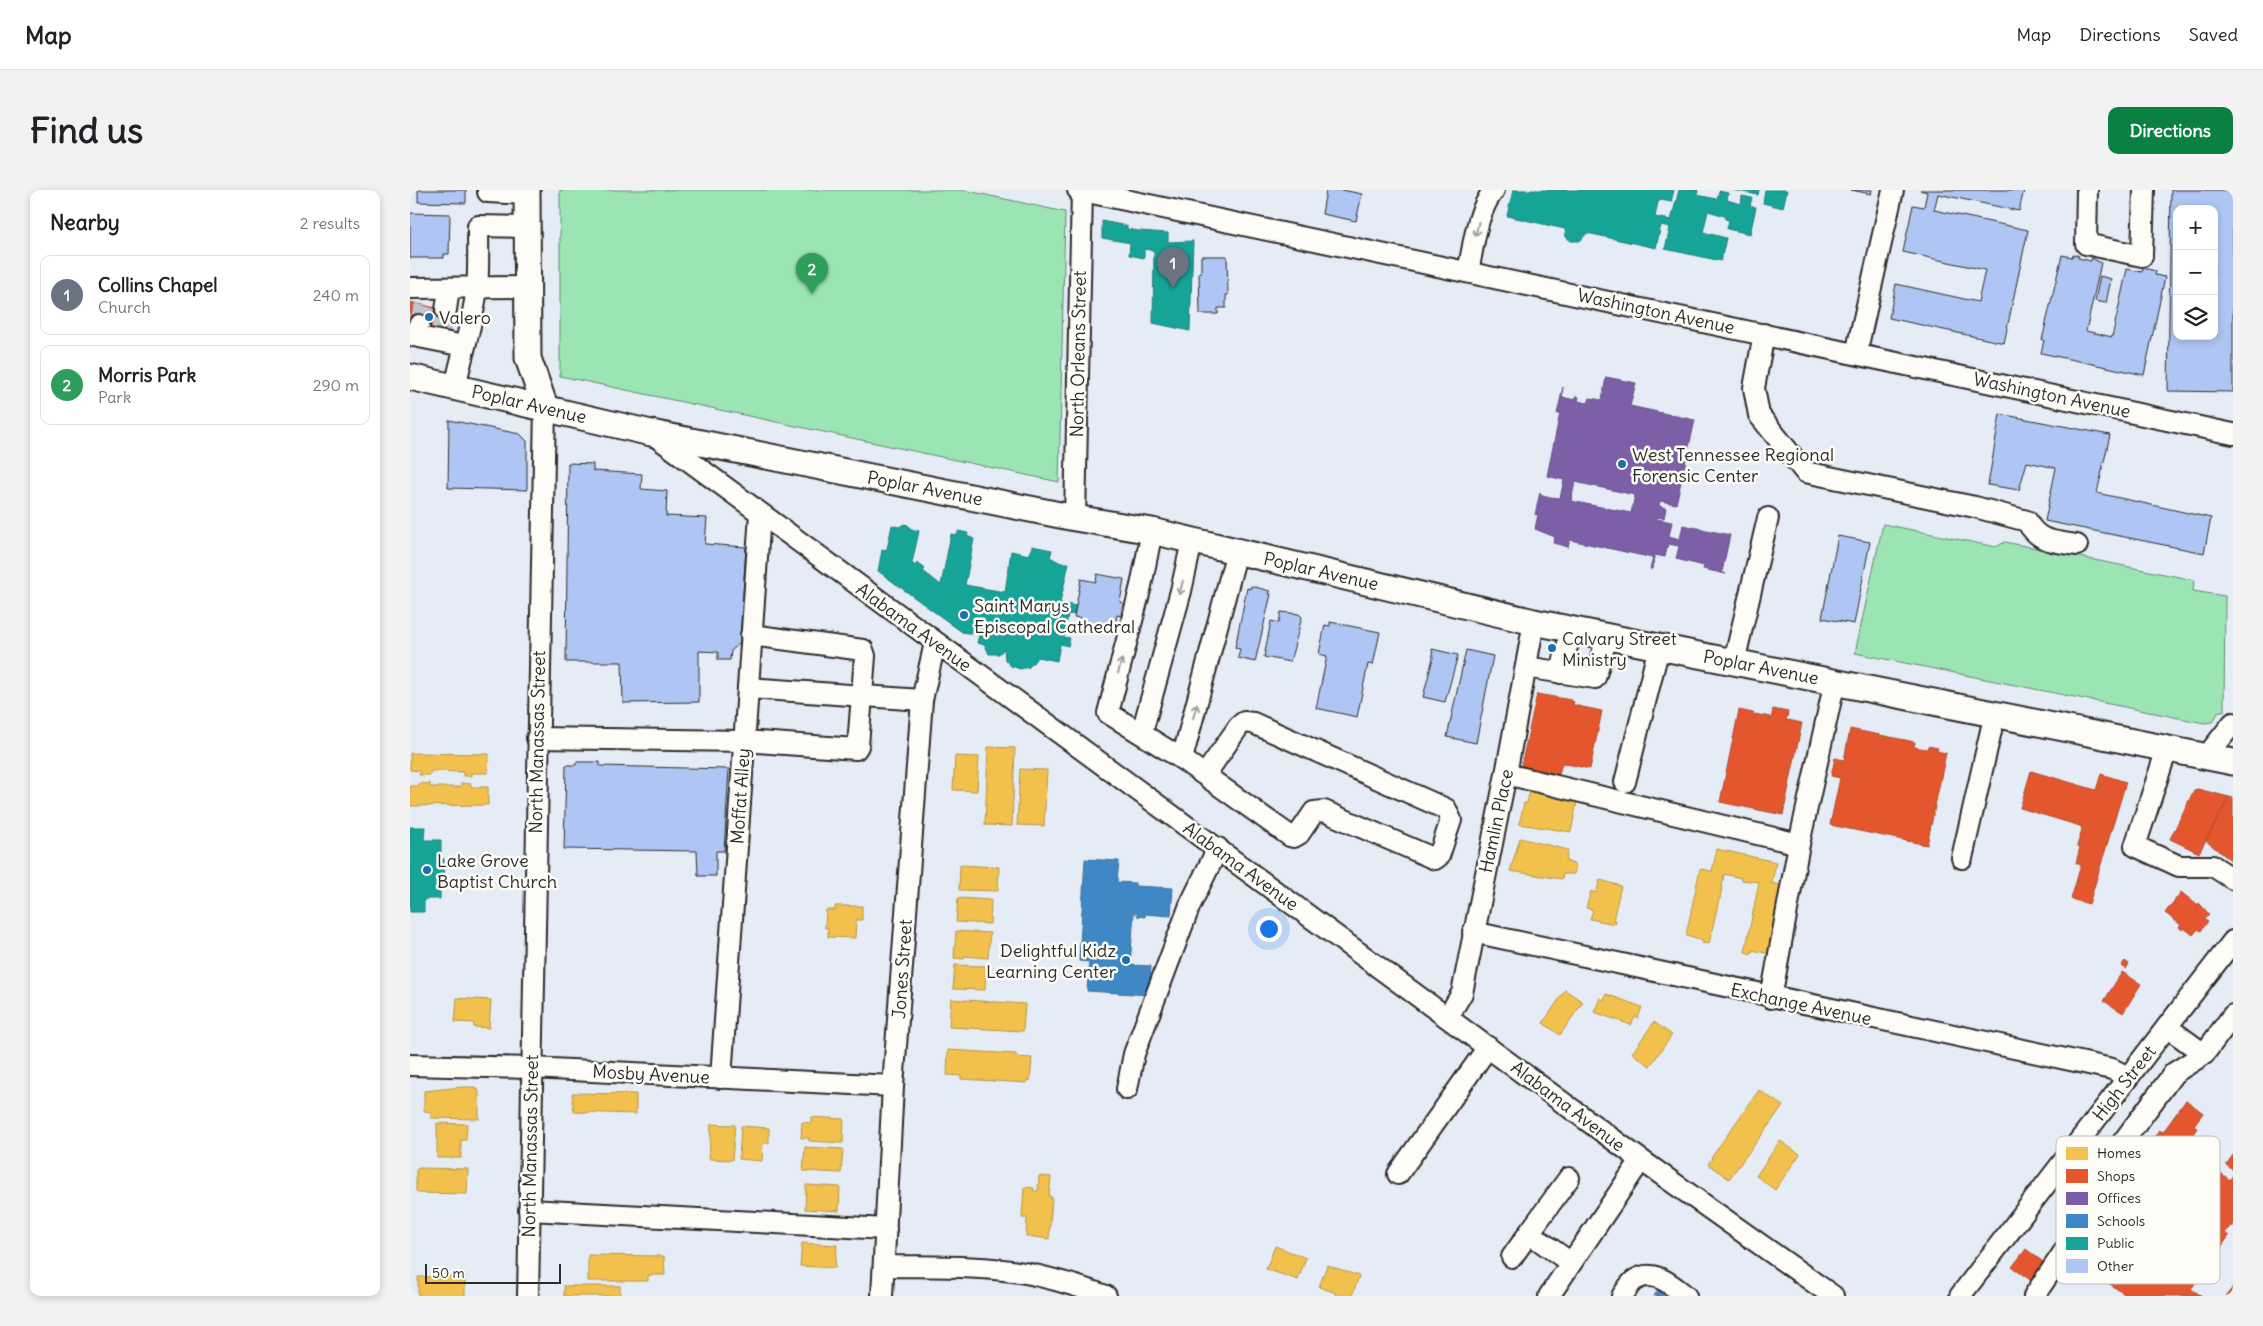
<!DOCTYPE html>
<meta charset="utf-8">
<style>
body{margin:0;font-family:Delius,sans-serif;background:#f2f2f2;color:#202124}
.controls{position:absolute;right:15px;top:15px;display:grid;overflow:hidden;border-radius:10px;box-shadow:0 2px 8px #0003}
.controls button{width:45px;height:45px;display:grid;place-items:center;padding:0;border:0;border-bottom:1px solid #e0e0e0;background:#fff;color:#202124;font:25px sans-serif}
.scale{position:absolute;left:15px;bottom:12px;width:136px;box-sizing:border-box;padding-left:5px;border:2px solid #2b2b2b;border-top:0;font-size:14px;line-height:18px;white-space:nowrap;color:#2b2b2b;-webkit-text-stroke:4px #fdfcf7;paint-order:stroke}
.you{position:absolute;left:858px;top:738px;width:18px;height:18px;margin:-12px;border:4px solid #fff;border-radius:50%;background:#1a73e8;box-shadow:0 0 0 8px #1a73e833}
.badge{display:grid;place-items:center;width:32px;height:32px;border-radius:50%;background:#0b8043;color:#fff;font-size:16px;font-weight:700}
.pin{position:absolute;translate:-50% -41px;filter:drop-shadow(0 1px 2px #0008)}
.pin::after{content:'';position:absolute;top:26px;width:18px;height:15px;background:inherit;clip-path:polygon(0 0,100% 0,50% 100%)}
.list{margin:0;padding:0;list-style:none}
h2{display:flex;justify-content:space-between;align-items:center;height:65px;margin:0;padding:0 20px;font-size:21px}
h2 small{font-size:16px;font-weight:400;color:#757577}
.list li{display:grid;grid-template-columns:32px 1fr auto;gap:15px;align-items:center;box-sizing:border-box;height:80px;margin:0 10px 10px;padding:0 10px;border:1px solid #e0e0e0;border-radius:10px}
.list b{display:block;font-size:19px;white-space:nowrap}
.list p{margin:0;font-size:16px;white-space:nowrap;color:#757577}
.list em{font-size:16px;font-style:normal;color:#757577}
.icon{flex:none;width:28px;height:28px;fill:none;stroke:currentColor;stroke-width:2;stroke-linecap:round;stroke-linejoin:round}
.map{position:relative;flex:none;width:1823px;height:1106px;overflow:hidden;border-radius:10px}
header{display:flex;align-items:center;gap:30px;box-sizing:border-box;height:70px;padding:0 25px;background:#fff;border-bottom:1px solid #e0e0e0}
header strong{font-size:24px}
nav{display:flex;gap:28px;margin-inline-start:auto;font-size:18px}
.intro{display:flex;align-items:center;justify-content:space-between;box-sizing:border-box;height:120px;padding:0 30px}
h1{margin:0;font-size:35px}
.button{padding:12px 22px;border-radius:10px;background:#0b8043;color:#fff;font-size:18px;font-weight:700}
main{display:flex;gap:30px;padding:0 30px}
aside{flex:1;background:#fff;border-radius:10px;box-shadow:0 2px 8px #0003}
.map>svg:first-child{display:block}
</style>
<header>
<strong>Map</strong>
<nav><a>Map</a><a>Directions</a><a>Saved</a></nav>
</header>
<div class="intro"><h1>Find us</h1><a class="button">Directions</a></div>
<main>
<aside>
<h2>Nearby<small>2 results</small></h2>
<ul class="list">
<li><span class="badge" style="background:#6b7280">1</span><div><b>Collins Chapel</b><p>Church</p></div><em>240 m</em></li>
<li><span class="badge" style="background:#2e9e5b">2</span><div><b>Morris Park</b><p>Park</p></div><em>290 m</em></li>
</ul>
</aside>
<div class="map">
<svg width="1823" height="1106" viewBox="0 0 1823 1106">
<rect width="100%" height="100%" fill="#e6ecf6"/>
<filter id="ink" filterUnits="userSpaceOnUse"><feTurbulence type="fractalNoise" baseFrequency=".02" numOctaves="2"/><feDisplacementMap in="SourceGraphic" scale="10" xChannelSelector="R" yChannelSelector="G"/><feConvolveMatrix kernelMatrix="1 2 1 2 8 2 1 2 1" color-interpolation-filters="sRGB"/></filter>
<g filter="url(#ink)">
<g fill="#9be5b5" stroke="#638870">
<polygon points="150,0 553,0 655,22 649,292 150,186"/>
<polygon points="1473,334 1586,357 1595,352 1784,390 1783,401 1815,406 1814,521 1809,521 1803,532 1794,533 1445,463"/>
</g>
<g fill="#f2c14e" stroke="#b69444">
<polygon points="578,557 605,558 602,636 575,635"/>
<polygon points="0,563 79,564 78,583 61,583 61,586 53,586 53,582 21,581 20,585 9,585 10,581 0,580"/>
<polygon points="545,566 569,567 567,601 543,600"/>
<polygon points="610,579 637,580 634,636 607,635"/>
<polygon points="9,593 20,594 20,597 51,597 51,593 61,594 61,597 78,597 78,615 0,616 0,596 9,596"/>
<polygon points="1120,600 1167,612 1161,642 1109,634 1114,613 1117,613"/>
<polygon points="1110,648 1158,660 1156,671 1166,675 1164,684 1153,684 1152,689 1100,681"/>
<polygon points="1307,659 1366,672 1362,693 1373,696 1359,764 1343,760 1342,764 1335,762 1349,692 1331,690 1331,688 1314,684 1310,709 1309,709 1299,754 1292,753 1293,750 1276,745 1290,679 1302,681"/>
<polygon points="550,675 589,677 588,701 549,700"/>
<polygon points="1190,690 1211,696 1203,730 1206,730 1205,734 1180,729 1183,720 1176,718 1181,701 1186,703"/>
<polygon points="548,708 581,710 580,734 546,732"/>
<polygon points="425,716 452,716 452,730 446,730 445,748 418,747 418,738 415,738 416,720 425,720"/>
<polygon points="546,741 580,743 578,768 554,766 554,769 544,768"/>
<polygon points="545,775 576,776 575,800 543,799"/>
<polygon points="1155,800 1173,812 1150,845 1133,833"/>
<polygon points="1196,804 1232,817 1228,828 1225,827 1221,835 1184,822 1190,808 1194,810"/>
<polygon points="47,808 81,810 79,838 64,837 64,833 45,832"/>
<polygon points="541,809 615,814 613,841 539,837"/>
<polygon points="1244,832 1262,845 1240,876 1222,863"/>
<polygon points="538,860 606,864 606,867 622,868 620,891 617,890 617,893 551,889 551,886 537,885"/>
<polygon points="51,897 65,897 69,901 69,929 21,928 21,922 14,921 14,901"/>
<polygon points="1349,900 1373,916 1319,989 1298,974 1302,969 1301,968"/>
<polygon points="162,903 226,904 226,924 164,922"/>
<polygon points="401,927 434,929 433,953 399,951 399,948 391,948 392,932 401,933"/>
<polygon points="27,933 57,934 56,950 51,950 51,968 27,968"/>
<polygon points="301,934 325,935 322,970 299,969"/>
<polygon points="331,936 359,938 359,953 353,953 352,971 329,969"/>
<polygon points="1370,951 1390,964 1365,1000 1346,986"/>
<polygon points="395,957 433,959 431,983 393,981"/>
<polygon points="9,978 58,979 57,1004 8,1003 6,1001 6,980"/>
<polygon points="629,986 641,987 639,1007 642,1007 639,1049 616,1046 617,1028 612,1028 614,997 624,998 623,1001 628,1001"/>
<polygon points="396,995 430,997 429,1021 395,1019"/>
<polygon points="392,1053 427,1055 425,1078 390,1076"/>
<polygon points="865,1056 896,1068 888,1090 856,1079"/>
<polygon points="178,1065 254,1066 255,1085 238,1085 238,1091 178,1091"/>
<polygon points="917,1075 949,1086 942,1106 925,1106 926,1103 909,1097"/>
<polygon points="55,1086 55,1106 8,1106 8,1087"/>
<rect x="154" y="1096" width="56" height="10"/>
</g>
<g fill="#e4572e" stroke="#ac4a2d">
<polygon points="0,112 39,121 34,141 0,133"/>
<polygon points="1127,504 1161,510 1164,512 1163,515 1192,521 1180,579 1152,573 1149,584 1111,576"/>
<polygon points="1363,519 1378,522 1376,532 1378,530 1392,533 1373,625 1310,612 1329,520 1343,523 1345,527 1345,524 1360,527 1361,530"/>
<polygon points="1440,539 1505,552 1504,557 1517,559 1518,556 1528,558 1527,561 1536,563 1517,655 1420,635 1430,588 1421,586 1425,568 1434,570"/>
<polygon points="1621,581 1686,600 1691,584 1716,592 1679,714 1661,709 1671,675 1666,673 1670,657 1667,656 1672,639 1670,636 1610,618"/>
<polygon points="1788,599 1819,607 1789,663 1760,649 1784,600"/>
<polygon points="1819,607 1823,608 1823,672 1796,651"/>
<polygon points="1771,702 1787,715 1789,713 1799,724 1795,729 1798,731 1791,741 1788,739 1783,745 1774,738 1772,740 1769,737 1771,735 1755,723"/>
<polygon points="1715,771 1719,774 1716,779 1711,776"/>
<polygon points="1712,782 1731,794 1713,823 1694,811"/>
<polygon points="1776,910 1793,923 1784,935 1787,938 1779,950 1801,965 1802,977 1820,990 1823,985 1823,1037 1821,1035 1815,1043 1819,1046 1781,1099 1792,1106 1717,1106 1697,1092 1719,1062 1748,1082 1789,1024 1791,1026 1797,1018 1780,1006 1768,1008 1747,993 1739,1004 1735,1002 1727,1013 1710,1000 1749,940 1753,942"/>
<polygon points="1823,965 1823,980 1816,975"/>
<polygon points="1616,1059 1636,1074 1623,1092 1602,1077"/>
<polygon points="1823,1097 1823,1106 1816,1106"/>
</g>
<path fill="#7b5ea7" stroke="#634f82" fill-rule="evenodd" d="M1196 187 1226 193 1220 216 1285 230 1266 314 1250 311 1249 316 1256 318 1254 328 1247 327V329L1262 332 1259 346 1270 349 1273 335 1320 345 1312 382 1316 384 1293 379 1294 376 1266 369 1269 356 1258 354 1255 367 1245 365 1242 379H1240L1243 368 1160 350 1158 357 1143 353 1145 347 1125 339 1128 324 1125 325 1130 302 1132 306 1150 308 1154 290 1137 286 1150 223 1147 224 1153 197 1152 207 1165 210 1166 206 1169 207 1168 211 1178 213 1180 208 1192 210ZM1165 292 1225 305 1221 323 1161 311Z"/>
<g fill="#3f88c5" stroke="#396c97">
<polygon points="675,669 709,671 707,692 725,693 725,696 763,698 761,726 735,724 735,727 727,726 727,723 724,723 720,775 741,776 739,805 677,801 679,772 669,771"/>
<polygon points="1248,1100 1256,1106 1244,1106"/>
</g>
<g fill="#17a398" stroke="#1d7f77">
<polygon points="1103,0 1264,0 1261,12 1251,10 1248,12 1245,27 1261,30 1269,0 1288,0 1287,5 1307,9 1309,1 1318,3 1317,10 1331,14 1332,6 1342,8 1340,16 1346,17 1340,44 1317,39 1319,30 1315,29 1315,26 1298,21 1293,42 1316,48 1311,71 1255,59 1260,37 1251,35 1246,58 1177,43 1170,51 1161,51 1156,47 1155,39 1097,26"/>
<polygon points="1323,0 1349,0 1348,5"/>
<polygon points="1355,0 1377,0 1373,18 1353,13"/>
<polygon points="692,31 717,36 717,39 729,41 758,43 758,52 783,51 780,141 743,133 744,61 734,59 734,68 719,65 720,53 692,48"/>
<polygon points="494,334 498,335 501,339 509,341 502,373 505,376 507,373 513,377 515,379 513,381 531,395 541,344 548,345 548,341 558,343 557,346 564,349 555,395 595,402 601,361 619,365 622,356 642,360 640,367 651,373 659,373 650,413 667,416 666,425 658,424 654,447 660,448 658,456 650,454 647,471 628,467 619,477 610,479 601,476 595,470 594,459 589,464 579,464 575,455 567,453 569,445 552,442 468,381 472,360 477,359 482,335 489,337"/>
<polygon points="0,637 15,637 14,650 31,650 31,668 34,669 34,691 30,691 30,709 14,709 14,722 0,722"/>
</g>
<g fill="#afc5f3" stroke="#2b2b2b" fill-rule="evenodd">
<polygon points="8,0 56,0 56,13 8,12"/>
<polygon points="916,0 932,0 952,4 946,31 912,24"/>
<polygon points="1441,0 1462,0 1461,4"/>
<polygon points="1510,0 1614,0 1609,21 1528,4 1524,20 1618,40 1594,153 1479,128 1486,94 1568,112 1575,80 1493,62 1503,15 1514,17 1517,2"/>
<path d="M1761 0H1823V202L1758 201ZM1767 19H1804V146H1767Z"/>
<polygon points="0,23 40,24 39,64 34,64 34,68 0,68"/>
<polygon points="1663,64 1669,66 1668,68 1681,71 1682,68 1691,73 1676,141 1702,147 1717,79 1732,82 1733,78 1746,81 1745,85 1755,87 1734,185 1631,163 1634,150 1632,150 1652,65 1662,67"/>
<polygon points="791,66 817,66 818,105 816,105 816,118 808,118 808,124 790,124 789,83 791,83"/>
<polygon points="1690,86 1701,89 1696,113 1685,111"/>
<polygon points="1590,224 1700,245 1687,303 1801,328 1794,363 1635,331 1646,278 1617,272 1609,300 1578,295"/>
<polygon points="39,230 110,244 117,251 117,300 38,298"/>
<polygon points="158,273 183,274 183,281 232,284 231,299 257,301 256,326 297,328 295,354 336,357 330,453 321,461 320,470 308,470 308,462 289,461 289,512 213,513 212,472 156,472"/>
<polygon points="1428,346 1460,352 1444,434 1412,428"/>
<polygon points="687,384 714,389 710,412 713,413 711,426 707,425 704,440 690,437 689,442 674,440 669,438 671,428 664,427 671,389 686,392"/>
<polygon points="841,396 860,401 859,404 861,404 845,472 828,468 830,459 825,458 837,398 840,399"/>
<polygon points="871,422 889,424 892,427 880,472 854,467 861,431 869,433"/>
<polygon points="920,432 970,442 963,475 958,474 947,527 906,518 917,466 909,464 915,435 920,436"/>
<polygon points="1022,459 1048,465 1035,512 1013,507 1023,468"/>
<polygon points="1056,460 1083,466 1066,553 1037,547"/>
<polygon points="166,572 190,572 190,576 319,579 314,661 306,661 306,686 288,686 287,661 154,659 156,575 166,575"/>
</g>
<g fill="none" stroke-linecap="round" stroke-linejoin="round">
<g stroke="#c1c5cd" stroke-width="20" stroke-dasharray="20 10" stroke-linecap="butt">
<polyline points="9,135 15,115"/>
<polyline points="31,140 36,120"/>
</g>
<defs>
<g id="minor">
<polyline points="78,0 78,2 117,4"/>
<polyline points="668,0 1823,244"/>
<polyline points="1677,0 1676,54 1732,66 1734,0"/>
<path d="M1058 82C1064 54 1066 23 1084 0"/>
<polyline points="0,98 117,97"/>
<polyline points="36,120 39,98"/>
<polyline points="9,135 4,146 54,156"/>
<path d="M1354 144 1344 198 1349 225 1395 282 1565 317 1617 331C1628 353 1645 351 1667 355"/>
<polyline points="1446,164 1483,0"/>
<path d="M45 197C52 164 63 132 67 98 69 78 68 56 68 36L117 37"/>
<polyline points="244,245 1231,970 1423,1106"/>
<polyline points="665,328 672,0"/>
<polyline points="742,341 731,396 698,523 772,569 880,646 884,647 889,644 904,622 914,621 1025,669 1029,666 1041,630 1036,619 843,533 834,532 829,536 795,585"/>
<polyline points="1324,472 1358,328"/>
<polyline points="1116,477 1185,488 1197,447"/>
<polyline points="1151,483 1161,439"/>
<polyline points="338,498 512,510"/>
<polyline points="732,542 771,401 782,351"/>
<polyline points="127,548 334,551 446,559 448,556 455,466 453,460 341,445"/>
<polyline points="1757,559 1725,656 1769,676 1803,676 1823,689"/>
<polyline points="1796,567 1823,533"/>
<polyline points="772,569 827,361"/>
<polyline points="1096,584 1389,654 1425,491"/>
<polyline points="1215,592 1249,457"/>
<polyline points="1552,668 1585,523"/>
<polyline points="1063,742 1702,879 1718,887"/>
<polyline points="1361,808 1389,654"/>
<polyline points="1038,827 1052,803 1096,584 1124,432"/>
<polyline points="1757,837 1794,864"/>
<polyline points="0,875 121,878 483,896"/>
<polyline points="311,888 350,324"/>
<polyline points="717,899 724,864 780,715 808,658"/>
<polyline points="988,984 1078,857"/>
<polyline points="119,1020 476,1039"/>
<polyline points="1119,1043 1159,988"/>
<polyline points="1102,1067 1119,1043 1161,1073"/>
<path d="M474 1076C520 1077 569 1075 615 1083 643 1088 670 1097 696 1106"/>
<polyline points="118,1106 135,217"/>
<polyline points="472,1106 483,896 512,510 525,453"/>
<polyline points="1139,1106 1231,970"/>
<path d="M1212 1106C1216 1101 1220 1093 1225 1090 1244 1078 1262 1095 1276 1106"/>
<polyline points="1550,1106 1823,751"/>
<polyline points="1624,1106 1693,1004 1698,972 1764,883 1794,864 1823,825"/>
</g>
<g id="major">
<polyline points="117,0 118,168 135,217"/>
<polyline points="0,187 241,243 665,328 742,341 1124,432 1823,572"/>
</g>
</defs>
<use href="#minor" stroke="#2b2b2b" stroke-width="24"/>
<use href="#major" stroke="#2b2b2b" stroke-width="29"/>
<use href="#minor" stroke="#fdfcf7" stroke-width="20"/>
<use href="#major" stroke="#fdfcf7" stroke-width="25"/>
</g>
<defs><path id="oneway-shaft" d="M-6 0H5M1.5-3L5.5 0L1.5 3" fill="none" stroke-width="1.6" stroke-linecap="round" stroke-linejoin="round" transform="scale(1.25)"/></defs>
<g stroke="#9e9e9b">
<use href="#oneway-shaft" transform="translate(1067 39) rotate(102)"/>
<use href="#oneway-shaft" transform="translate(771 398) rotate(104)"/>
<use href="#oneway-shaft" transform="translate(710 476) rotate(-75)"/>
<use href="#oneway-shaft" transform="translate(785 521) rotate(-75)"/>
</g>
</g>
<g fill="#1f6fb2" stroke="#fdfcf7" stroke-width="2">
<circle cx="19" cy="127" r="5"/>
<circle cx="1212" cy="274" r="5"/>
<circle cx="554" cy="425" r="5"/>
<circle cx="1142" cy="458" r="5"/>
<circle cx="17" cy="680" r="5"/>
<circle cx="716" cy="770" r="5"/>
</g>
<g text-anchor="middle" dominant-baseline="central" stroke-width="5" stroke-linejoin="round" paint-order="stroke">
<g font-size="18" fill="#2b2b2b" stroke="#fdfcf7">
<text transform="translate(1246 121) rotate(12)">Washington Avenue</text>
<text transform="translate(668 164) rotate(-89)">North Orleans Street</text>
<text transform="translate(1642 205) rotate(12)">Washington Avenue</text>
<text transform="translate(119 214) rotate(13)">Poplar Avenue</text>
<text transform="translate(515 298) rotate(11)">Poplar Avenue</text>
<text transform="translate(911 381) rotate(13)">Poplar Avenue</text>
<text transform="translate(504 437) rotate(36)">Alabama Avenue</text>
<text transform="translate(1351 477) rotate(11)">Poplar Avenue</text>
<text transform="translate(127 552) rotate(-89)">North Manassas Street</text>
<text transform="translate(330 606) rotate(-86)">Moffat Alley</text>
<text transform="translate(1086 631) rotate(-78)">Hamlin Place</text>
<text transform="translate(831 676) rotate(36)">Alabama Avenue</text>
<text transform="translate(492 779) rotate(-86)">Jones Street</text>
<text transform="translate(1391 814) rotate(12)">Exchange Avenue</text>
<text transform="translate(241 884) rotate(3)">Mosby Avenue</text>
<text transform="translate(1714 893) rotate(-52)">High Street</text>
<text transform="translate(1158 916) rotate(37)">Alabama Avenue</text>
<text transform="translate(120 956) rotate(-89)">North Manassas Street</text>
</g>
<g font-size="18" fill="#2b2b2b" stroke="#fdfcf7" text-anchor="start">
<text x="29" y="127">Valero</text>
<text x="1222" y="264">West Tennessee Regional<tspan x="1222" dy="21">Forensic Center</tspan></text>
<text x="564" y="415">Saint Marys<tspan x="564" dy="21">Episcopal Cathedral</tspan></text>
<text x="1152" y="448">Calvary Street<tspan x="1152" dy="21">Ministry</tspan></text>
<text x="27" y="670">Lake Grove<tspan x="27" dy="21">Baptist Church</tspan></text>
<text x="706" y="760" text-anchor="end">Delightful Kidz<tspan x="706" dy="21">Learning Center</tspan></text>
</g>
</g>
<rect x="1646" y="946" width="164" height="148" rx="8" fill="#fdfcf7" stroke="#bebdba" stroke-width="1"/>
<rect x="1656" y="957" width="22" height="13" fill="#f2c14e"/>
<rect x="1656" y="979" width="22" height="14" fill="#e4572e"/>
<rect x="1656" y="1002" width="22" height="13" fill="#7b5ea7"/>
<rect x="1656" y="1024" width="22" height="14" fill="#3f88c5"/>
<rect x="1656" y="1047" width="22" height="13" fill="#17a398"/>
<rect x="1656" y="1069" width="22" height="14" fill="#afc5f3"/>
<g font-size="14" fill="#2b2b2b">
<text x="1687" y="968">Homes</text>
<text x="1687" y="991">Shops</text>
<text x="1687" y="1013">Offices</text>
<text x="1687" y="1036">Schools</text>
<text x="1687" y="1058">Public</text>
<text x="1687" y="1081">Other</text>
</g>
</svg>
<div class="controls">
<button>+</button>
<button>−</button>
<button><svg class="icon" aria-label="layers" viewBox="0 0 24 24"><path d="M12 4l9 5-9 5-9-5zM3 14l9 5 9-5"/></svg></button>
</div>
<div class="scale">50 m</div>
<div class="you"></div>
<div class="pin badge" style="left:763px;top:98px;background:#6b7280">1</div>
<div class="pin badge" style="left:402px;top:104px;background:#2e9e5b">2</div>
</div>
</main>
